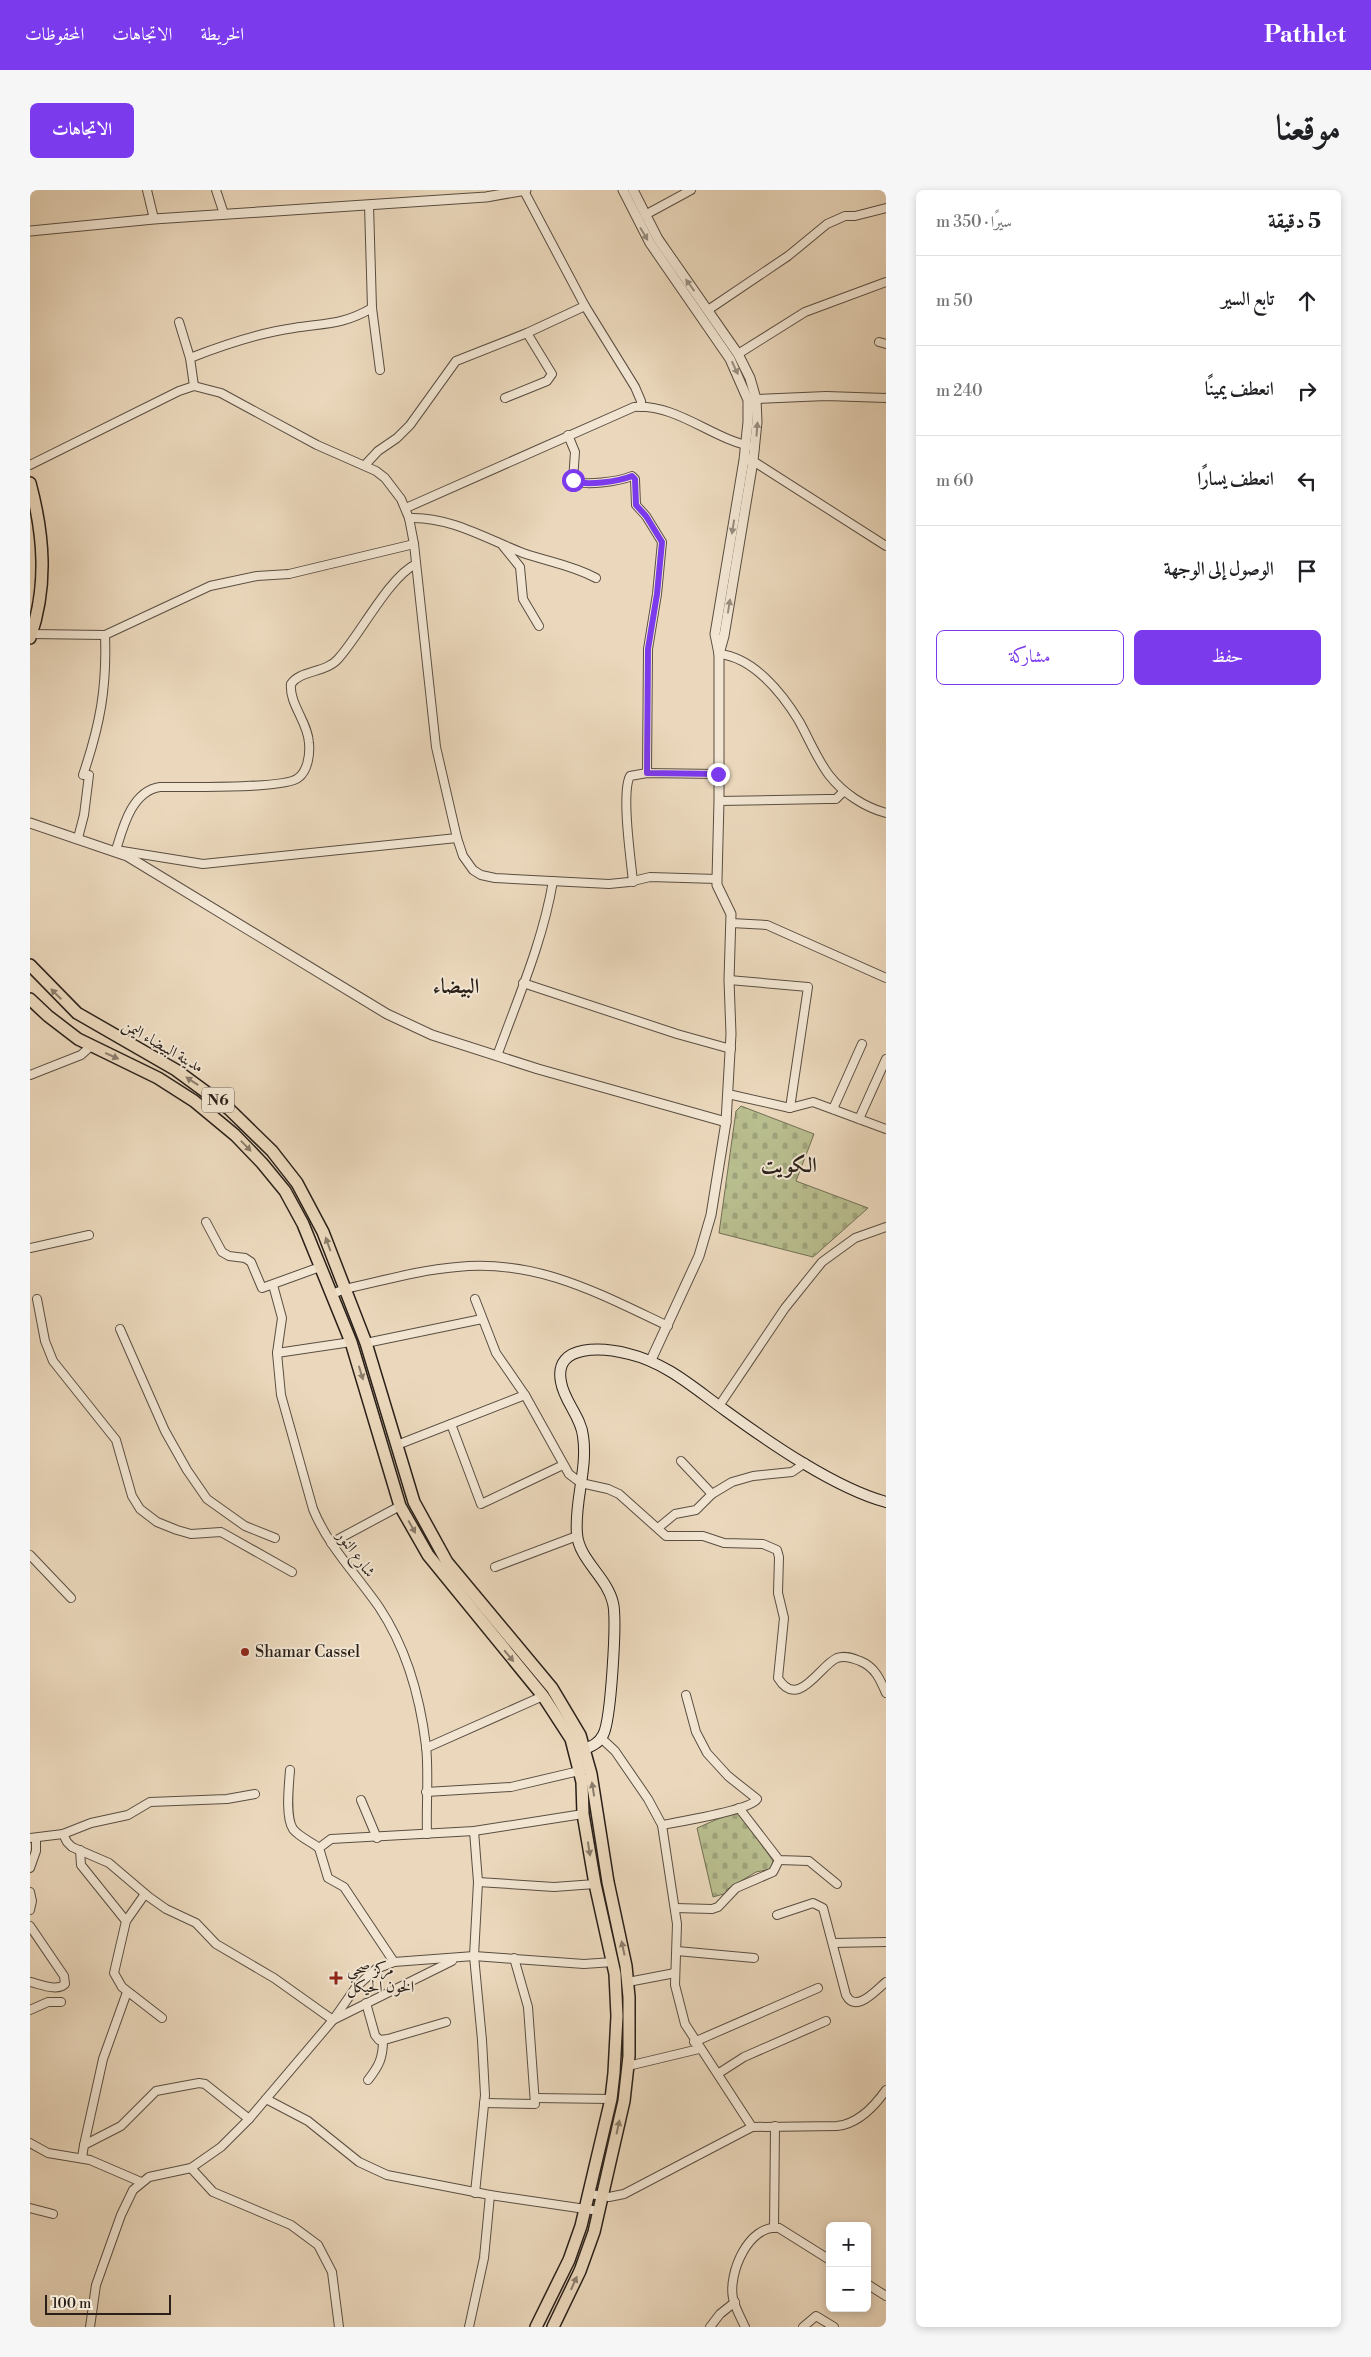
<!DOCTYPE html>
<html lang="ar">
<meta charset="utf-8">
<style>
body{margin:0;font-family:"Libre Bodoni",Amiri,serif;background:#f6f6f6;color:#202124;direction:rtl}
.controls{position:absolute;right:15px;bottom:15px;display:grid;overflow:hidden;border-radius:8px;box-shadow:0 2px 8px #0003}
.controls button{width:45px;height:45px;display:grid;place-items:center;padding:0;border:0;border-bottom:1px solid #e0e0e0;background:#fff;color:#202124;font:25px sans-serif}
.scale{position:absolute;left:15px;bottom:12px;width:126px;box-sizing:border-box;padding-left:5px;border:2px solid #2a2019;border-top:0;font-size:14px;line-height:18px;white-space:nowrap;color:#2a2019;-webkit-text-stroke:4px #f2e6d3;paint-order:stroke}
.stop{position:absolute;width:15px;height:15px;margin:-11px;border:4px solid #7c3aed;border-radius:50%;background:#fff}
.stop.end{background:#7c3aed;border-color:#fff;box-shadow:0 1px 5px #0008}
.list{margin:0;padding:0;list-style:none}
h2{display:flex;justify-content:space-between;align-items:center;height:65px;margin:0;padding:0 20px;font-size:21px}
h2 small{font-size:16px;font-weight:400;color:#757577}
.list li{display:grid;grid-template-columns:32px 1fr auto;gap:15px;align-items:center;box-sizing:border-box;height:90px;padding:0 20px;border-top:1px solid #e0e0e0}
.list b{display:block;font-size:19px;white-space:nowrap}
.list em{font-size:16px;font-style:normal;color:#757577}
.actions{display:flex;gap:10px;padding:15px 20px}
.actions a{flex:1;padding:11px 0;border:1px solid #7c3aed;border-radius:8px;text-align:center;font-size:18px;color:#7c3aed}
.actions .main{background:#7c3aed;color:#fff}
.icon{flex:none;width:28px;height:28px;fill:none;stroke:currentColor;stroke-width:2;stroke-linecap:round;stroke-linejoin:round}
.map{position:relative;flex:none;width:856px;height:2137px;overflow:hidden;direction:ltr;border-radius:8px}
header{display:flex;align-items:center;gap:30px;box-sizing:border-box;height:70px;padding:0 25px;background:#7c3aed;color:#fff}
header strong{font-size:24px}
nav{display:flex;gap:28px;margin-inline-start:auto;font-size:18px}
.intro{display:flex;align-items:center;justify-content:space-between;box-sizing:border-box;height:120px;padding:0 30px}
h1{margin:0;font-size:35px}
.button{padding:12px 22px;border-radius:8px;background:#7c3aed;color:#fff;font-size:18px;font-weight:700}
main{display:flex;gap:30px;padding:0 30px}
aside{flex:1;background:#fff;border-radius:8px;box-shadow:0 2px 8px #0003}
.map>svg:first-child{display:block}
</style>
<header>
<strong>Pathlet</strong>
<nav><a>الخريطة</a><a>الاتجاهات</a><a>المحفوظات</a></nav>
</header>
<div class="intro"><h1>موقعنا</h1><a class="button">الاتجاهات</a></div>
<main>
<aside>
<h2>5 دقيقة<small>سيرًا · 350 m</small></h2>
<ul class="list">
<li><svg class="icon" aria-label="ahead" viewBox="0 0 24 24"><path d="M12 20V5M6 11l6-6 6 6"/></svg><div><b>تابع السير</b></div><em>50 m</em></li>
<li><svg class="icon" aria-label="right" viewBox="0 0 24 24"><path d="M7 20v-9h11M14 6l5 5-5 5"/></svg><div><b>انعطف يمينًا</b></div><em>240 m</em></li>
<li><svg class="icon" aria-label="left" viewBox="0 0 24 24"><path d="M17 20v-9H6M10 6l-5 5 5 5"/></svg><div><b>انعطف يسارًا</b></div><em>60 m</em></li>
<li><svg class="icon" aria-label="arrive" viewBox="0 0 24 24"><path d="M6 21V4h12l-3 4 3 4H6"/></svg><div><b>الوصول إلى الوجهة</b></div></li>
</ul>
<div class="actions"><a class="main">حفظ</a><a>مشاركة</a></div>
</aside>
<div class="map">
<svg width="856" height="2137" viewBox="0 0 856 2137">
<defs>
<pattern id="cemetery-stones" width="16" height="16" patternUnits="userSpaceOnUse" patternTransform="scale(1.25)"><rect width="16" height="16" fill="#b9be8f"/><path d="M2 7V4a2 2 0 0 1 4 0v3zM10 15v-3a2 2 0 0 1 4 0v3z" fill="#9fa37b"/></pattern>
</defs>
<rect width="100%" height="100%" fill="#ebd8bc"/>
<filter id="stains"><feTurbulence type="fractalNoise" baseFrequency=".004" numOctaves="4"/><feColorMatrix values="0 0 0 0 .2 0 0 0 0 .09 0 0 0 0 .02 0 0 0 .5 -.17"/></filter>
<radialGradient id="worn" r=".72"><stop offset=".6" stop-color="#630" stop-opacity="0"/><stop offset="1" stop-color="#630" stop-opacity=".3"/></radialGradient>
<g fill="url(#cemetery-stones)" stroke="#726f54">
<polygon points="711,916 784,944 766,991 838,1018 783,1067 689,1043 706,921"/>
<polygon points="704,1622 710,1624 743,1671 741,1679 726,1682 696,1700 697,1703 683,1707 667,1638"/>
</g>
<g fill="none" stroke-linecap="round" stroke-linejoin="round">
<defs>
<g id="minor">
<polyline points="117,0 124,29"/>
<polyline points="186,0 194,24"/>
<polyline points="494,1 555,116 605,197 611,211 611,217"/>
<polyline points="339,15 342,118 350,180"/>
<polyline points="615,25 661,0"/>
<polyline points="678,120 758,66 797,34 815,26 825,26 856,18"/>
<polyline points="149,132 160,168 164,196"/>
<polyline points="849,152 856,154"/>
<polyline points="708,164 775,122 856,92"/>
<path d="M160 168C193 155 228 143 264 138 295 133 313 135 342 118"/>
<polyline points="475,208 517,191 522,184 497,143"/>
<polyline points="726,209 796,206 856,208"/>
<path d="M538 245 545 262 543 290C553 297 590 291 602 286L605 289 606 315 616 326 632 352 627 404 618 459 617 583"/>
<polyline points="719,270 723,271 856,356"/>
<polyline points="0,275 149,201 164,196 191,203 287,255 346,281 355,288 371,309 379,328 384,354 406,557 427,648 433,666 443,680 451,685 465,688 579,694 599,692 620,687 687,689"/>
<polyline points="335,275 348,261 367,248 380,235 426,171 497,143 555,116"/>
<path d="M376 318 604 217C649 214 682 250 725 257"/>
<path d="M379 328C419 326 457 349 493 363 519 372 542 375 566 388"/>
<polyline points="473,356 490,377 493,409 509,436"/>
<path d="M386 374C359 387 330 445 308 469 296 483 270 480 261 494 259 514 278 532 279 553 280 564 278 581 268 588 255 599 153 597 130 597 102 601 93 637 86 660L173 674 427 648"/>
<polyline points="1,444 75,445 180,396 227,386 259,384 384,354"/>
<path d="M689 464C723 467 752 503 769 531 779 549 787 569 799 585 813 603 834 617 856 623"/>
<polyline points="689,611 797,609 806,609 814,601"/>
<path d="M48 648 54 625 59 585H53C70 535 77 498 75 445"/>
<path d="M603 692C601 670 591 603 600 586L617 583 688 584"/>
<polyline points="701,733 737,735 856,788"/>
<polyline points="699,790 778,797 760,918"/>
<polyline points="493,793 647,844 701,859"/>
<path d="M467 866C488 808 513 751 523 691"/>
<polyline points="0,885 51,865 61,856"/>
<polyline points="698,904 760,918 783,912 856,939"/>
<polyline points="803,919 832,854"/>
<polyline points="829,929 856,869"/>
<polyline points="176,1032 192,1062 199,1066 215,1068 221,1072 232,1098 290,1077"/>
<polyline points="0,1058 59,1045"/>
<path d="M243 1095 252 1128 247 1163 251 1205 283 1319C298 1356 326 1384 349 1417 377 1459 390 1506 396 1556 399 1582 396 1616 397 1644"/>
<path d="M302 1104 315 1099C352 1091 389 1080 427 1077 507 1069 568 1103 638 1136"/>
<polyline points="7,1109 15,1151 23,1171 86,1250 102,1306 110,1319 127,1332 147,1340 161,1344 191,1342 262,1382"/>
<path d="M445 1109 466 1163 495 1205 539 1284 551 1293 578 1299 589 1304 636 1346H673L694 1353 733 1354 747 1360 749 1367 748 1403 754 1428 748 1488C768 1521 790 1475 807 1468 815 1465 823 1468 830 1471 845 1477 850 1489 856 1503"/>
<polyline points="90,1139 135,1241 157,1280 177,1309 215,1336 245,1348"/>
<polyline points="336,1153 452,1129"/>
<polyline points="247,1163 321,1152"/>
<polyline points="689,1216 755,1118 792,1072 825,1048 856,1037"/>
<polyline points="421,1234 451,1314 533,1275"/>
<polyline points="367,1255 495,1205"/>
<polyline points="651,1271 682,1304"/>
<polyline points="628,1338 645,1324 666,1320 682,1304 702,1292 723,1286 762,1282 775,1273"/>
<polyline points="301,1353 370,1316"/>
<polyline points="0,1365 41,1408"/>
<polyline points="465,1377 547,1346"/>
<polyline points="571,1548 585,1561 618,1609 632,1635 647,1734 645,1795 655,1834 722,1937"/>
<polyline points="396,1558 513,1506"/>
<path d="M260 1580C259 1595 255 1627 263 1639 269 1647 282 1652 289 1658"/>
<polyline points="396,1602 481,1597 549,1581"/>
<polyline points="331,1610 347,1648"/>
<polyline points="709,1618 749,1670 779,1671 807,1694"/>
<path d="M632 1635C648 1632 721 1620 727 1609L698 1586 677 1563 666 1542 656 1505"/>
<polyline points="444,1641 448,1692 444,1766 452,1850 455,1905 445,2003"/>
<polyline points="33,1644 37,1652 42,1657 79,1673 119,1707 136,1719 166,1733 186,1754 244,1788 303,1830"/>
<polyline points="0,1648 33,1644 61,1633 98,1625 120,1612 197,1609 225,1604"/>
<polyline points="50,1660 51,1675 96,1731"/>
<polyline points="0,1678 6,1661 6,1648"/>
<polyline points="448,1692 524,1697 565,1694"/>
<polyline points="0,1702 2,1711 0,1720"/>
<polyline points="115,1704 96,1731 84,1783 92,1797 132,1828"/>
<polyline points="645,1718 682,1719 688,1717 706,1698 743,1682 749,1670"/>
<path d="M747 1725 783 1713 793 1718 816 1805C826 1824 846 1800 856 1792"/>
<path d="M0 1736 34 1786 35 1794C27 1802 10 1794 0 1792"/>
<polyline points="803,1753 856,1752"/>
<polyline points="647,1761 724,1768"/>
<polyline points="364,1772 314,1697 298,1688 289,1658 301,1649 444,1641 553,1624"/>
<polyline points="598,1792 645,1783"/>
<polyline points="336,1813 345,1845 349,1850 358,1849 416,1832"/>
<polyline points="0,1820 18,1812 31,1812"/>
<polyline points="305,1829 422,1771"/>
<polyline points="664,1852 788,1798"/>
<polyline points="598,1876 669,1859"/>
<polyline points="689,1883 714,1867 796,1831"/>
<path d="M338 1890C349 1876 353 1868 353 1850"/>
<polyline points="505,1908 581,1909"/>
<polyline points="236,1909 278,1931 329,1972 357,1985 460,2005 569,2021"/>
<polyline points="454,1913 505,1914 498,1817 484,1768"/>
<polyline points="0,1953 18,1963 60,1970 111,1992"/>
<polyline points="54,1955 73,1869 97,1802"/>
<polyline points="52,1968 54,1955 91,1936 126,1901 169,1893 175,1894 219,1929"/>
<polyline points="161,1978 183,2002 261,2035 288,2055 302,2082 309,2137"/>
<path d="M560 2004 579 2007 594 2004 722 1937 807 1936C828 1934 844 1917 856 1900"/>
<polyline points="0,2018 23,2024"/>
<polyline points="744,2038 745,1936"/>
<polyline points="837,2094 856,2106"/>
<polyline points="60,2137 66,2095 91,2025 103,2000 119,1987 161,1978 191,1957 219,1929 303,1830 326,1797 346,1779 364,1772 444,1766 554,1774 583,1772"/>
<polyline points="439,2137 454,2068 460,2005"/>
<polyline points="680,2137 690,2124 705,2112"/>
<path d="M715 2137C711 2128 705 2118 703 2108 698 2084 718 2034 749 2038L800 2070"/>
<polyline points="773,2137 786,2126 804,2137"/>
</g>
<g id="tertiary">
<polyline points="593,0 620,53 700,169 718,210 718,232 714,270 685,444 689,464"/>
<polyline points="603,0 628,49 708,164 720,188 726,209 727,232 723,271 694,446 689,464 689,611 687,689 687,695 701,724 699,790 701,844 696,932 681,1025 669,1066 621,1170"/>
<polyline points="0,41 124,29 456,7 496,0"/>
<polyline points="0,633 97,666 357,824 402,845 508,879 696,932"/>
</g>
<path id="secondary" d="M555 1559C562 1556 569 1553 573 1545 581 1531 587 1430 583 1413 577 1387 549 1370 547 1344 544 1312 558 1279 553 1246 551 1227 534 1211 531 1192 523 1152 576 1158 599 1164 637 1173 665 1199 696 1221 740 1253 805 1298 856 1312"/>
<g id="primary">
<path d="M0 293C14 345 18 396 0 448"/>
<polyline points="0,775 47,823 146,880 199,919 242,961 267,993 293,1042 336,1153 384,1312 417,1372 522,1498 550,1545 561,1584 578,1692 596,1776 599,1807 599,1866 594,1911 564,2042 550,2081 523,2137"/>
<polyline points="0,809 18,826 48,849 128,888 164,911 205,945 232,973 255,1001 273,1034 321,1152 370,1316 398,1365 513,1506 541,1549 552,1592 553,1624 565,1694 585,1784 587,1826 584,1883 581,1909 551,2036 539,2070 506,2137"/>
</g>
</defs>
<use href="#minor" stroke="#5a4e42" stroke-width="10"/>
<use href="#tertiary" stroke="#5a4e42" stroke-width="11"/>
<use href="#secondary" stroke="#2a2019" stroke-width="12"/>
<use href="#primary" stroke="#2a2019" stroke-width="14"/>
<use href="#minor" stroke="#f2e6d3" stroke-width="8"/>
<use href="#tertiary" stroke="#f2e6d3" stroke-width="9"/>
<use href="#secondary" stroke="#f2e6d3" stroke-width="10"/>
<use href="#primary" stroke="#ebd8bc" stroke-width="11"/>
</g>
<defs><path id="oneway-solid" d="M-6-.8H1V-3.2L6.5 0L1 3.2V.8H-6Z" transform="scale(1.25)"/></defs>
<g fill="#988d7f">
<use href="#oneway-solid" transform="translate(614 44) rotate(59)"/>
<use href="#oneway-solid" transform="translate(660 95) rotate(-126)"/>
<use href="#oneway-solid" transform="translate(705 178) rotate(65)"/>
<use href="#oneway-solid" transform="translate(727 239) rotate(-86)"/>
<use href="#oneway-solid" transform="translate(703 337) rotate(99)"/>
<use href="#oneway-solid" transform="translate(699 416) rotate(-81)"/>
</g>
<g fill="#8a7c6a">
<use href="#oneway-solid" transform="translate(26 804) rotate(-135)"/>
<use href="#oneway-solid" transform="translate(82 866) rotate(24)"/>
<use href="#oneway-solid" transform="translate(162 891) rotate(-147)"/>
<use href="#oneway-solid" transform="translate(216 956) rotate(46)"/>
<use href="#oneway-solid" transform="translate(298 1054) rotate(-110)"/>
<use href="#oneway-solid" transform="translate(331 1183) rotate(73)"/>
<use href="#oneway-solid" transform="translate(382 1337) rotate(61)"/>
<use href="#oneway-solid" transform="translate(479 1466) rotate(50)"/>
<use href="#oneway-solid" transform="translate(563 1599) rotate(-99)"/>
<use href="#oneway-solid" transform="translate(559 1659) rotate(81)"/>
<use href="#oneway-solid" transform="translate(593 1758) rotate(-102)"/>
<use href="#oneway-solid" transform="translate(588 1937) rotate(-78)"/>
<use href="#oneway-solid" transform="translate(544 2093) rotate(-66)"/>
</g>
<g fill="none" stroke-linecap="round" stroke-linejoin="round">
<path stroke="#7c3aed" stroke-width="6" d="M543 290C554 297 590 291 602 286L605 289 606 315 616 326 632 352 627 404 618 459 617 583 688 584"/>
</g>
<g fill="#8f2418" stroke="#f2e6d3" stroke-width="2">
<circle cx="215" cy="1462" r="5"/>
<path d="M303.5 1780.5h5v5h5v5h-5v5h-5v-5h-5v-5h5z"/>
</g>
<g text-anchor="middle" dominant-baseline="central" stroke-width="4" stroke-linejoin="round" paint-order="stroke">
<rect fill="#f2e6d3" stroke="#665b51" stroke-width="1" x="172" y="897.5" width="32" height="25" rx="4"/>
<g font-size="15" font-weight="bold" fill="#2a2019">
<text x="188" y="910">N6</text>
</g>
<g font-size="16" fill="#2a2019" stroke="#f2e6d3">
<text transform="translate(133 856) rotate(30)">مدينة البيضاء اليمن</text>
<text transform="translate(326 1364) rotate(54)">شارع النور</text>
</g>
<g font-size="16" fill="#2a2019" stroke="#f2e6d3" text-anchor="start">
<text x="225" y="1462">Shamar Cassel</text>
<text x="317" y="1779">مركز صحي<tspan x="317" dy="18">الخون الحيكل</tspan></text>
</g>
<g font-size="21" font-weight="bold" fill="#2a2019" stroke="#f2e6d3">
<text x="426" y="797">البيضاء</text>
<text x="759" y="976">الكويت</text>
</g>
</g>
<rect width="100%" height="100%" filter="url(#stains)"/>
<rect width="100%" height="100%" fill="url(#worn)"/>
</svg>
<div class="controls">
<button>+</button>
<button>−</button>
</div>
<div class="scale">100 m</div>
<div class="stop" style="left:543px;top:290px"></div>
<div class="stop end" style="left:688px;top:584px"></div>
</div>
</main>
